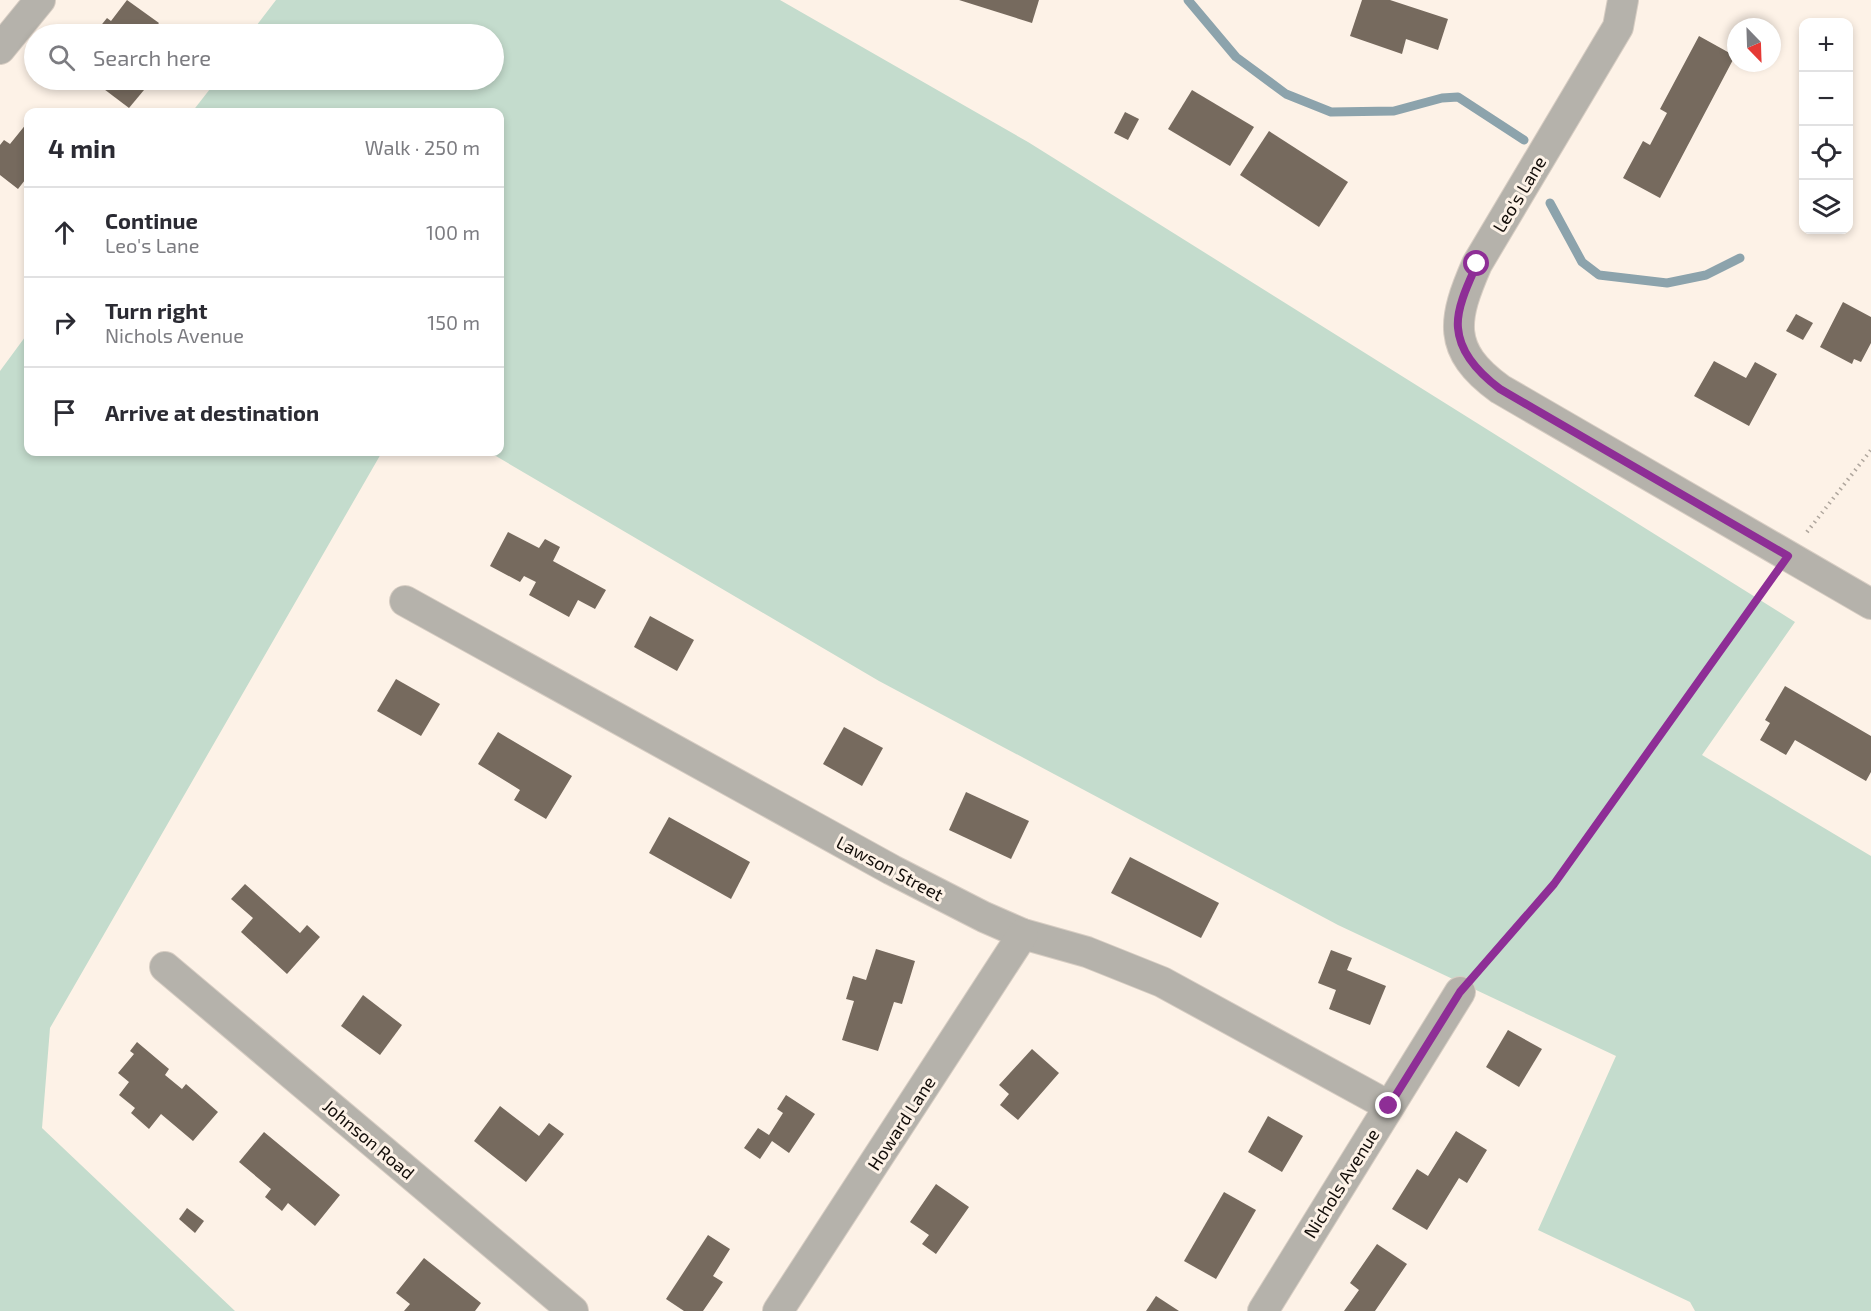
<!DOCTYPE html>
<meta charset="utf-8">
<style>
body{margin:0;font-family:"Exo 2",sans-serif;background:#f7f7f7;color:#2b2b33}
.controls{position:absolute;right:18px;top:18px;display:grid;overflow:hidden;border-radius:12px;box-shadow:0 3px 9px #0003}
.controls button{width:54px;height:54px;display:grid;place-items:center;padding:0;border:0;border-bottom:2px solid #e1e1e2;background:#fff;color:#2b2b33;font:30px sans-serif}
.compass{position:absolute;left:1727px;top:18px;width:54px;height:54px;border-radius:50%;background:#fff;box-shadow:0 3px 9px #0003;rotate:157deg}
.stop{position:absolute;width:18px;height:18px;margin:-14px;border:4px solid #8e2e96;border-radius:50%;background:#fff}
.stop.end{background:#8e2e96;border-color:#fff;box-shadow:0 2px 6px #0008}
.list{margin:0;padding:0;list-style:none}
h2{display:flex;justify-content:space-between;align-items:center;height:78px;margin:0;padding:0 24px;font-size:26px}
h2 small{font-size:20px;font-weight:400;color:#7c7c81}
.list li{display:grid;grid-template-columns:39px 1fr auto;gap:18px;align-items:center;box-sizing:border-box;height:90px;padding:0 24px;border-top:2px solid #e1e1e2}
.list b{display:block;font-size:22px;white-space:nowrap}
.list p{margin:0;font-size:20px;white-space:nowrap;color:#7c7c81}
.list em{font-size:20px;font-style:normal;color:#7c7c81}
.icon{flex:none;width:33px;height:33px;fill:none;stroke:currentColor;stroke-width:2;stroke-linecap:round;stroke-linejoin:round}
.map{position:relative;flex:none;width:1871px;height:1311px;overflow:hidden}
.search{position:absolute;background:#fff;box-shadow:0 3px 9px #0003;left:24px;top:24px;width:480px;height:66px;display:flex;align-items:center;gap:15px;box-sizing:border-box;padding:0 21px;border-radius:33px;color:#7c7c81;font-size:22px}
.panel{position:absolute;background:#fff;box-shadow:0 3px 9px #0003;left:24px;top:108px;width:480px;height:348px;border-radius:12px}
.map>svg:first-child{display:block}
</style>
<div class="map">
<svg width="1871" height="1311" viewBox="0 0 1871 1311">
<rect width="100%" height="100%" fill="#fdf2e7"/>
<g fill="#c4dccd">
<polygon points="276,0 780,0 1028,142 1795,622 1702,755 1871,856 1871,1311 1695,1311 1690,1302 1538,1230 1616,1056 1338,925 879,681 489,452 500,452 500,112 192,112 217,80 494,80 494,34 250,34"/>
<polygon points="28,333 28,452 382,452 50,1028 42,1128 235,1311 0,1311 0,371"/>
</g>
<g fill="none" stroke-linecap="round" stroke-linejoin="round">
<g stroke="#8ca3ac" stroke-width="9">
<polyline points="1188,0 1236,57 1286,94 1331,112 1394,111 1442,98 1458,97 1524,140"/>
<polyline points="1550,203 1582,262 1599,275 1667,283 1706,275 1740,258"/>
</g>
</g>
<g fill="#766a5e">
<polygon points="127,0 159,23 150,34 94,34 107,18 111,21"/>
<polygon points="959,0 1039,0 1032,23"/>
<polygon points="1362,0 1390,0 1448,19 1438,50 1406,39 1402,54 1350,36"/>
<polygon points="1699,36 1735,56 1660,198 1623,178 1643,141 1650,145 1667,113 1660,109"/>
<polygon points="92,80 144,80 149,84 129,108"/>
<polygon points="1192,90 1254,127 1230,166 1168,129"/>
<polygon points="1125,112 1139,119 1128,140 1114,133"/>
<polygon points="27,123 28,183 25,180 18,189 0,175 0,145 4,140 10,144"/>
<polygon points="1269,131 1348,182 1319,227 1240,175"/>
<polygon points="1843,302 1871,317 1871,343 1861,362 1854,359 1852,364 1820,347"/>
<polygon points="1796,314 1813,323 1803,340 1786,331"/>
<polygon points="1714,361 1746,378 1755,362 1777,374 1749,426 1694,396"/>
<polygon points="508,532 539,548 545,539 560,547 553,561 606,590 595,609 578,600 569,617 529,595 536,582 524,576 520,582 490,566"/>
<polygon points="650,616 694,640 677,671 634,647"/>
<polygon points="396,679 440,704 421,736 377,711"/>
<polygon points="1785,686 1871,736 1871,772 1866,781 1795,740 1786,755 1760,740 1770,723 1765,720"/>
<polygon points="844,727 883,748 862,786 823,764"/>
<polygon points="498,732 572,776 546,819 514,800 520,790 478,764"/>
<polygon points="966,792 1029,821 1011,859 949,830"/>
<polygon points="669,817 750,862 731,899 649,853"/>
<polygon points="1130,857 1219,903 1201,938 1111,893"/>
<polygon points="245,884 300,933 307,925 320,937 287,974 241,932 253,918 231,899"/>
<polygon points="876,949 915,961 902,1004 894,1002 878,1051 842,1040 854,1001 846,999 853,976 866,980"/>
<polygon points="1331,950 1352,958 1347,970 1386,986 1370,1025 1329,1009 1336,990 1318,983"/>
<polygon points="363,995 402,1025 380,1055 341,1026"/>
<polygon points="1508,1030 1542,1049 1519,1087 1486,1067"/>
<polygon points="137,1042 169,1069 165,1075 182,1089 186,1084 218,1112 193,1141 161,1114 149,1129 131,1113 135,1108 119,1095 129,1082 118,1073 134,1054 130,1051"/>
<polygon points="1032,1049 1059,1073 1018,1120 1000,1105 1009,1094 999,1085"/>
<polygon points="786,1095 815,1114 789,1153 772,1141 760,1159 744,1148 758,1128 769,1135 783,1113 777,1109"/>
<polygon points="500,1106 539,1136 549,1123 564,1134 526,1182 474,1141"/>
<polygon points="1268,1116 1303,1136 1282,1172 1248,1152"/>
<polygon points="1456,1131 1487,1150 1467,1183 1459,1178 1427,1230 1392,1209 1417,1169 1428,1176"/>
<polygon points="264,1132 340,1195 315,1226 288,1203 282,1211 265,1197 271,1189 239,1162"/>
<polygon points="936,1184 969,1207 936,1254 922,1244 929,1235 910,1222"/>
<polygon points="1224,1192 1256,1210 1216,1279 1184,1261"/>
<polygon points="187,1208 204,1221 195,1233 179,1219"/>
<polygon points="708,1235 730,1249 713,1276 723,1282 703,1311 684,1311 666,1299"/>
<polygon points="1377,1244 1407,1264 1375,1311 1344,1311 1359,1290 1350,1283"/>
<polygon points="424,1258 481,1303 475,1311 404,1311 410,1304 396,1293"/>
<polygon points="1156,1296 1179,1311 1146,1311"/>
</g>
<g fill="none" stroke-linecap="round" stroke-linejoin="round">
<defs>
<g id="street">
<path d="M1623 0 1618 27 1477 264C1453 319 1446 350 1500 389L1871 604"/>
<polyline points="0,49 40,0"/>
<polyline points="405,601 892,870 984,917 1023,934 1087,952 1162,982 1389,1106"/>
<polyline points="165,967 573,1311"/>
<polyline points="778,1311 1023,934"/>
<polyline points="1263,1311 1460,992"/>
</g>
</defs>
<use href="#street" stroke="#d7cdc3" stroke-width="32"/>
<g stroke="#afa69d" stroke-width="4" stroke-dasharray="1.5 4.5" stroke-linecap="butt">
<polyline points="1807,532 1871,450"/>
<polyline points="1480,969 1554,884 1770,581"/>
</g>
<use href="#street" stroke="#b5b2ab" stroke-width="30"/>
</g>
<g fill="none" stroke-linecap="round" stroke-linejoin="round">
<path stroke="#8e2e96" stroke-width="8" d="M1389 1106 1460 992 1554 884 1788 556 1500 389C1480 374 1460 354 1458 328 1456 308 1469 282 1477 264"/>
</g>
<g text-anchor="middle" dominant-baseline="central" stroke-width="6" stroke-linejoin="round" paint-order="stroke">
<g font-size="18" fill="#120d09" stroke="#fdf2e7">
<text transform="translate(1519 194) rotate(-59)">Leo's Lane</text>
<text transform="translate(890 868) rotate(28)">Lawson Street</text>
<text transform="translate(901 1123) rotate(-57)">Howard Lane</text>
<text transform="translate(369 1139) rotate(40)">Johnson Road</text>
<text transform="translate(1341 1183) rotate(-58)">Nichols Avenue</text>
</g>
</g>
</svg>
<div class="controls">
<button>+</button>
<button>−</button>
<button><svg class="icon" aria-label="locate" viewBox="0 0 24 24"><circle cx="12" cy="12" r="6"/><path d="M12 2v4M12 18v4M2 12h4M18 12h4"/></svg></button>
<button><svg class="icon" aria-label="layers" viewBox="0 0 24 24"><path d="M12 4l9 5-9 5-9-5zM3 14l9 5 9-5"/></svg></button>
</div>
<svg class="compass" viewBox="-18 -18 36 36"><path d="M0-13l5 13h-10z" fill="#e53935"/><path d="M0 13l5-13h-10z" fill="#7c7c81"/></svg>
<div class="stop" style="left:1477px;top:264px"></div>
<div class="stop end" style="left:1389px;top:1106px"></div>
<div class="search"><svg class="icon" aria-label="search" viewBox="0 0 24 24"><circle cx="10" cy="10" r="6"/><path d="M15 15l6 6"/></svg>Search here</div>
<section class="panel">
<h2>4 min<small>Walk · 250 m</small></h2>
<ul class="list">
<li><svg class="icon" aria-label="ahead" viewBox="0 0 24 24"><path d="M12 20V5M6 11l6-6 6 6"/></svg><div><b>Continue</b><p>Leo's Lane</p></div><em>100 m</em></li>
<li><svg class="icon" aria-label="right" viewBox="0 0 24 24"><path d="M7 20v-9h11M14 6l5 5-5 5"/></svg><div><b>Turn right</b><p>Nichols Avenue</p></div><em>150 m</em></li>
<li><svg class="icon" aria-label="arrive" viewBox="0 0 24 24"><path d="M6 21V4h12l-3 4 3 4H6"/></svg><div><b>Arrive at destination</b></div></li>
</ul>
</section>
</div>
